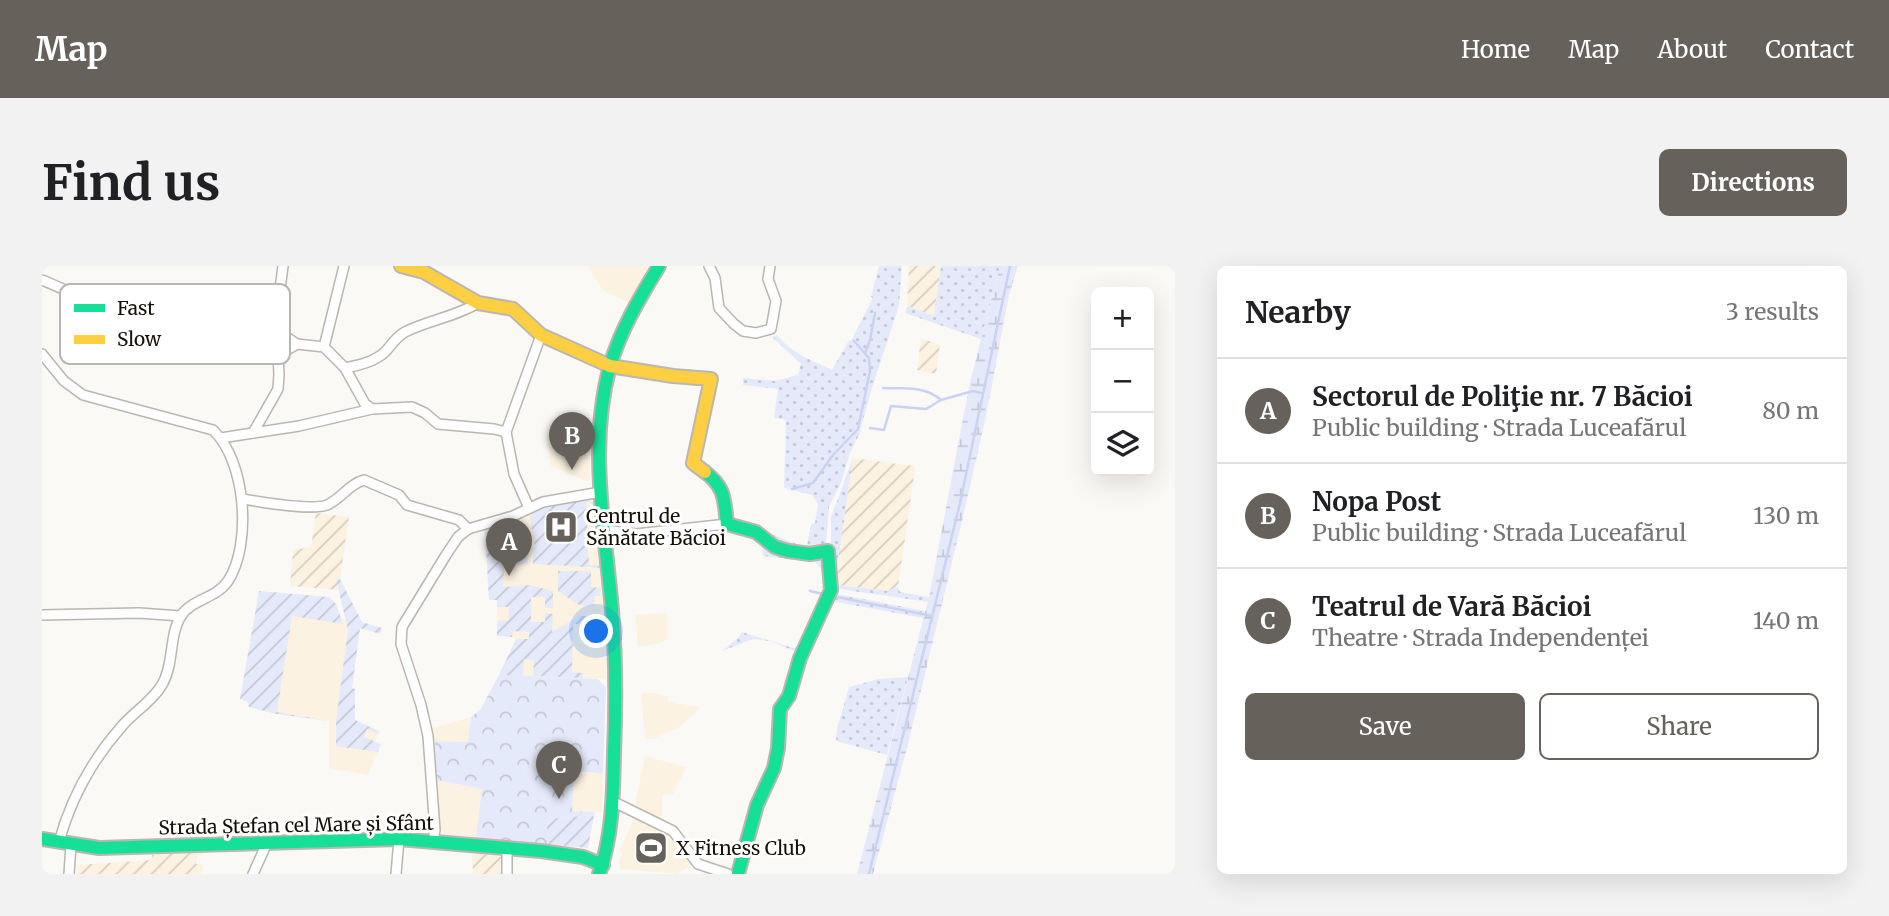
<!DOCTYPE html>
<meta charset="utf-8">
<style>
body{margin:0;font-family:Merriweather,serif;background:#f2f2f2;color:#202124}
.controls{position:absolute;right:21px;top:21px;display:grid;overflow:hidden;border-radius:10px;box-shadow:0 7px 28px #0002}
.controls button{width:63px;height:63px;display:grid;place-items:center;padding:0;border:0;border-bottom:2px solid #e0e0e0;background:#fff;color:#202124;font:35px sans-serif}
.you{position:absolute;left:555px;top:366px;width:24px;height:24px;margin:-18px;border:5px solid #fff;border-radius:50%;background:#1a73e8;box-shadow:0 0 0 10px #1a73e833}
.badge{display:grid;place-items:center;width:46px;height:46px;border-radius:50%;background:#66625b;color:#fff;font-size:23px;font-weight:700}
.pin{position:absolute;translate:-50% -58px;filter:drop-shadow(0 2px 4px #0008)}
.pin::after{content:'';position:absolute;top:37px;width:24px;height:21px;background:inherit;clip-path:polygon(0 0,100% 0,50% 100%)}
.list{margin:0;padding:0;list-style:none}
h2{display:flex;justify-content:space-between;align-items:center;height:91px;margin:0;padding:0 28px;font-size:30px}
h2 small{font-size:23px;font-weight:400;color:#757577}
.list li{display:grid;grid-template-columns:46px 1fr auto;gap:21px;align-items:center;box-sizing:border-box;height:105px;padding:0 28px;border-top:2px solid #e0e0e0}
.list b{display:block;font-size:26px;white-space:nowrap}
.list p{margin:0;font-size:23px;white-space:nowrap;color:#757577}
.list em{font-size:23px;font-style:normal;color:#757577}
.actions{display:flex;gap:14px;padding:21px 28px}
.actions a{flex:1;padding:16px 0;border:2px solid #66625b;border-radius:10px;text-align:center;font-size:24px;color:#66625b}
.actions .main{background:#66625b;color:#fff}
.icon{flex:none;width:38px;height:38px;fill:none;stroke:currentColor;stroke-width:2;stroke-linecap:round;stroke-linejoin:round}
.map{position:relative;flex:none;width:1133px;height:608px;overflow:hidden;border-radius:10px}
header{display:flex;align-items:center;gap:42px;box-sizing:border-box;height:98px;padding:0 35px;background:#66625b;color:#fff}
header strong{font-size:33px}
nav{display:flex;gap:38px;margin-inline-start:auto;font-size:24px}
.intro{display:flex;align-items:center;justify-content:space-between;box-sizing:border-box;height:168px;padding:0 42px}
h1{margin:0;font-size:49px}
.button{padding:18px 32px;border-radius:10px;background:#66625b;color:#fff;font-size:24px;font-weight:700}
main{display:flex;gap:42px;padding:0 42px}
aside{flex:1;background:#fff;border-radius:10px;box-shadow:0 7px 28px #0002}
.map>svg:first-child{display:block}
</style>
<header>
<strong>Map</strong>
<nav><a>Home</a><a>Map</a><a>About</a><a>Contact</a></nav>
</header>
<div class="intro"><h1>Find us</h1><a class="button">Directions</a></div>
<main>
<div class="map">
<svg width="1133" height="608" viewBox="0 0 1133 608">
<defs>
<pattern id="industrial-furrows" width="10" height="10" patternUnits="userSpaceOnUse" patternTransform="scale(1.75)"><rect width="10" height="10" fill="#fcf2e2"/><path d="M-1 1l2-2M0 10L10 0M9 11l2-2" fill="none" stroke="#d7cec0"/></pattern>
<pattern id="grass-dots" width="8" height="8" patternUnits="userSpaceOnUse" patternTransform="scale(1.75)"><rect width="8" height="8" fill="#e5eafa"/><path d="M2 2h.1M6 6h.1" fill="none" stroke="#c4c8d5" stroke-width="1.8" stroke-linecap="round"/></pattern>
<pattern id="forest-crowns" width="20" height="18" patternUnits="userSpaceOnUse" patternTransform="scale(1.75)"><rect width="20" height="18" fill="#e5eafa"/><path d="M2 6a3 3 0 1 1 6 0M12 15a3 3 0 1 1 6 0" fill="none" stroke="#c4c8d5"/></pattern>
<pattern id="wetland-marsh" width="20" height="14" patternUnits="userSpaceOnUse" patternTransform="scale(1.75)"><rect width="20" height="14" fill="#e5eafa"/><path d="M1 5h8M5 5V1M11 12h8M15 12V8" fill="none" stroke="#c4c8d5"/></pattern>
<pattern id="garden-furrows" width="10" height="10" patternUnits="userSpaceOnUse" patternTransform="scale(1.75)"><rect width="10" height="10" fill="#e5eafa"/><path d="M-1 1l2-2M0 10L10 0M9 11l2-2" fill="none" stroke="#c4c8d5"/></pattern>
</defs>
<rect width="100%" height="100%" fill="#fbf9f6"/>
<g fill="#fcf2e2">
<polygon points="546,0 606,0 587,38 578,32 561,25"/>
<polygon points="505,171 549,180 547,216 509,200"/>
<polygon points="550,234 557,256 562,300 564,413 457,409 474,374 470,371 455,370 455,334 447,334 443,263 487,252 489,247"/>
<polygon points="217,325 287,331 294,338 299,352 318,359 310,422 313,423 313,454 337,465 333,475 339,478 326,509 287,502 287,455 234,448 207,441 206,436 198,433"/>
<polygon points="625,347 626,372 619,377 596,381 593,349"/>
<polygon points="599,427 611,427 626,430 626,436 659,441 638,461 611,473 603,473"/>
<polygon points="429,451 426,476 390,475 390,462"/>
<polygon points="603,490 644,501 631,528 620,529 620,556 597,544 593,538"/>
<polygon points="532,504 540,505 540,507 561,508 560,546 530,545"/>
<polygon points="394,514 441,523 434,573 399,568 394,532"/>
<polygon points="593,551 625,564 652,598 635,608 578,603 577,595 580,589 578,583"/>
</g>
<g fill="url(#industrial-furrows)">
<polygon points="867,0 899,0 892,50 865,40"/>
<polygon points="879,73 898,78 894,108 875,104"/>
<polygon points="811,192 872,200 873,203 856,321 846,325 795,319 792,316"/>
<polygon points="274,247 307,251 298,313 294,313 296,324 248,320 251,284 269,281"/>
<polygon points="161,586 161,590 156,589 154,598 161,599 159,608 36,608 35,599 110,594 110,589"/>
<polygon points="430,587 462,591 460,608 431,608"/>
</g>
<g fill="url(#grass-dots)">
<path d="M837 0H860L857 40 830 122 817 169 808 187 799 217 787 241 784 277 781 282 746 283 689 255 686 241 693 254 755 278 765 280 769 258 773 257 776 238 770 229 742 222 744 154 732 152 736 123 701 119V112L733 115 756 109 759 98 730 71 735 69C749 87 769 94 790 104L807 74 809 75 831 32 829 31Z"/>
<polygon points="899,0 958,0 939,73 863,47 865,40 892,50"/>
<polygon points="811,192 793,316 795,319 846,325 856,321 858,326 887,331 886,336 797,323 795,328 883,345 881,352 789,335 789,251"/>
<polygon points="719,275 783,289 788,319 755,386 728,375 711,373 680,385 697,371 700,366 751,382 756,380 781,325 781,306 774,296 721,290"/>
<polygon points="866,411 845,489 794,475 795,463 807,421 837,413"/>
</g>
<polygon fill="url(#forest-crowns)" points="457,409 556,413 564,422 561,508 532,505 530,545 553,546 552,549 505,553 505,578 434,573 440,523 394,514 393,475 426,476 429,451 438,444"/>
<polygon fill="url(#wetland-marsh)" points="958,0 976,0 967,29 944,150 921,251 865,482 831,608 815,608 887,331 928,116"/>
<g fill="url(#garden-furrows)">
<polygon points="544,233 553,238 544,236 547,299 562,300 562,302 491,298 491,282 493,281 488,252 491,244 510,238"/>
<polygon points="475,254 483,260 484,268 469,271 469,278 452,279 453,296 471,295 470,277 485,277 486,298 462,298 461,321 488,319 511,325 511,342 503,342 503,331 489,331 489,356 503,356 503,347 511,348 510,366 537,350 548,350 548,358 531,358 530,406 541,407 541,412 491,410 492,394 482,393 481,410 457,409 474,373 487,373 487,366 471,365 470,371 455,370 455,355 467,354 467,341 455,341 455,334 447,334 443,263"/>
<polygon points="516,305 549,305 549,321 559,322 558,330 553,330 552,340 537,339 516,325"/>
<polygon points="294,313 298,313 320,356 340,362 338,368 318,362 310,422 313,423 313,454 337,465 336,468 325,463 322,471 339,478 336,486 294,480 294,454 306,364"/>
<polygon points="217,325 287,331 294,338 301,358 250,350 235,446 287,455 234,448 207,441 206,436 198,433"/>
<polygon points="552,549 546,582 505,578 505,553"/>
</g>
<g fill="none" stroke-linecap="round" stroke-linejoin="round">
<g stroke="#cad2f0" stroke-width="2.5">
<polyline points="823,87 828,74 833,47"/>
<path d="M841 122C862 123 880 119 898 133"/>
<polyline points="828,162 842,164 849,140 884,143 899,134 931,125 939,127"/>
<polyline points="750,223 771,217 791,189 816,163 828,105 827,92 812,75"/>
<polyline points="768,325 781,328"/>
<polyline points="795,331 890,350"/>
<polyline points="827,608 918,237 968,0"/>
</g>
<defs>
<g id="street">
<polyline points="667,0 673,12 677,42 692,58 701,65 714,67 729,63 734,35 726,13 728,0"/>
<path d="M0 14C23 23 47 37 71 42 98 48 116 41 142 40 174 38 203 48 234 54"/>
<polyline points="235,65 255,78 282,81 303,102 323,138 330,143 370,141 383,147 396,158 452,163 464,166 472,208 487,242"/>
<polyline points="282,81 302,0"/>
<path d="M0 88 22 115 41 129 171 164C204 195 210 278 186 315 175 332 148 334 139 350 127 369 132 397 121 417 112 434 93 445 80 460 50 494 29 532 17 576"/>
<polyline points="236,89 255,78"/>
<path d="M303 102C317 99 333 96 344 85 351 77 354 71 363 66 387 54 413 51 436 37"/>
<polyline points="464,166 499,69"/>
<polyline points="211,167 257,160 330,143"/>
<polyline points="179,172 211,167 236,123 237,108 234,54 241,0"/>
<path d="M201 233C219 236 269 245 285 239 299 233 307 218 322 214L357 229 365 239 417 254 426 263"/>
<polyline points="563,264 594,268 685,258"/>
<polyline points="0,349 97,347 139,350"/>
<polyline points="570,535 631,565 656,598 686,608"/>
<polyline points="391,575 393,564 386,470 379,439 359,378 360,361 404,289 416,271 426,263 471,250 501,236 559,226"/>
<polyline points="27,608 29,579"/>
<polyline points="211,608 225,577"/>
<polyline points="354,608 357,573"/>
<polyline points="465,608 465,582"/>
</g>
<g id="fast">
<path d="M663 206C684 222 682 234 685 258L714 266 733 281 746 285 768 288 786 285 789 324 758 392 747 430 738 443 736 482 732 502 715 539 696 608"/>
<polyline points="0,573 57,582 357,573 499,585 541,591 561,599"/>
<path d="M557 608C571 569 571 528 572 487 574 439 574 391 570 344 563 263 546 180 568 100 578 65 598 31 617 0"/>
</g>
<polyline id="slow" points="359,0 382,6 436,37 471,43 499,69 568,100 631,110 669,113 651,197 663,206"/>
</defs>
<use href="#street" stroke="#bab6b0" stroke-width="12"/>
<use href="#fast" stroke="#bab6b0" stroke-width="16"/>
<use href="#slow" stroke="#bab6b0" stroke-width="16"/>
<use href="#street" stroke="#fefefe" stroke-width="9"/>
<use href="#fast" stroke="#16e098" stroke-width="12"/>
<use href="#slow" stroke="#ffcf43" stroke-width="12"/>
</g>
<defs>
<symbol id="hospital-square" viewBox="-11 -11 22 22"><rect x="-9" y="-9" width="18" height="18" rx="4" fill="#66625b" stroke="#fff"/><path d="M-5-5h3v3.5h4V-5h3V5h-3V1.5h-4V5h-3Z" fill="#fff"/></symbol>
<symbol id="stadium-square" viewBox="-11 -11 22 22"><rect x="-9" y="-9" width="18" height="18" rx="4" fill="#66625b" stroke="#fff"/><path d="M0-5a6.5 5 0 1 0 0 10a6.5 5 0 1 0 0-10ZM-3.5-1.8h7v3.6h-7Z" fill="#fff"/></symbol>
</defs>
<g fill-rule="evenodd">
<use href="#hospital-square" x="500" y="242" width="38" height="38"/>
<use href="#stadium-square" x="590" y="563" width="38" height="38"/>
</g>
<g text-anchor="middle" dominant-baseline="central" stroke-width="6" stroke-linejoin="round" paint-order="stroke">
<g font-size="19" fill="#161007" stroke="#fff" text-anchor="start">
<text x="544" y="250">Centrul de<tspan x="544" dy="22">Sănătate Băcioi</tspan></text>
<text x="634" y="582">X Fitness Club</text>
</g>
<g font-size="19" fill="#161007" stroke="#fff">
<text transform="translate(254 559) rotate(-1)">Strada Ștefan cel Mare și Sfânt</text>
</g>
</g>
<rect x="18" y="18" width="230" height="80" rx="10" fill="#fff" stroke="#b9b7b5" stroke-width="2"/>
<rect x="32" y="38" width="31" height="8" fill="#16e098"/>
<rect x="32" y="69" width="31" height="9" fill="#ffcf43"/>
<g font-size="19" fill="#161007">
<text x="75" y="49">Fast</text>
<text x="75" y="80">Slow</text>
</g>
</svg>
<div class="controls">
<button>+</button>
<button>−</button>
<button><svg class="icon" aria-label="layers" viewBox="0 0 24 24"><path d="M12 4l9 5-9 5-9-5zM3 14l9 5 9-5"/></svg></button>
</div>
<div class="you"></div>
<div class="pin badge" style="left:467px;top:310px">A</div>
<div class="pin badge" style="left:530px;top:204px">B</div>
<div class="pin badge" style="left:517px;top:533px">C</div>
</div>
<aside>
<h2>Nearby<small>3 results</small></h2>
<ul class="list">
<li><span class="badge">A</span><div><b>Sectorul de Poliţie nr. 7 Băcioi</b><p>Public building · Strada Luceafărul</p></div><em>80 m</em></li>
<li><span class="badge">B</span><div><b>Nopa Post</b><p>Public building · Strada Luceafărul</p></div><em>130 m</em></li>
<li><span class="badge">C</span><div><b>Teatrul de Vară Băcioi</b><p>Theatre · Strada Independenței</p></div><em>140 m</em></li>
</ul>
<div class="actions"><a class="main">Save</a><a>Share</a></div>
</aside>
</main>
